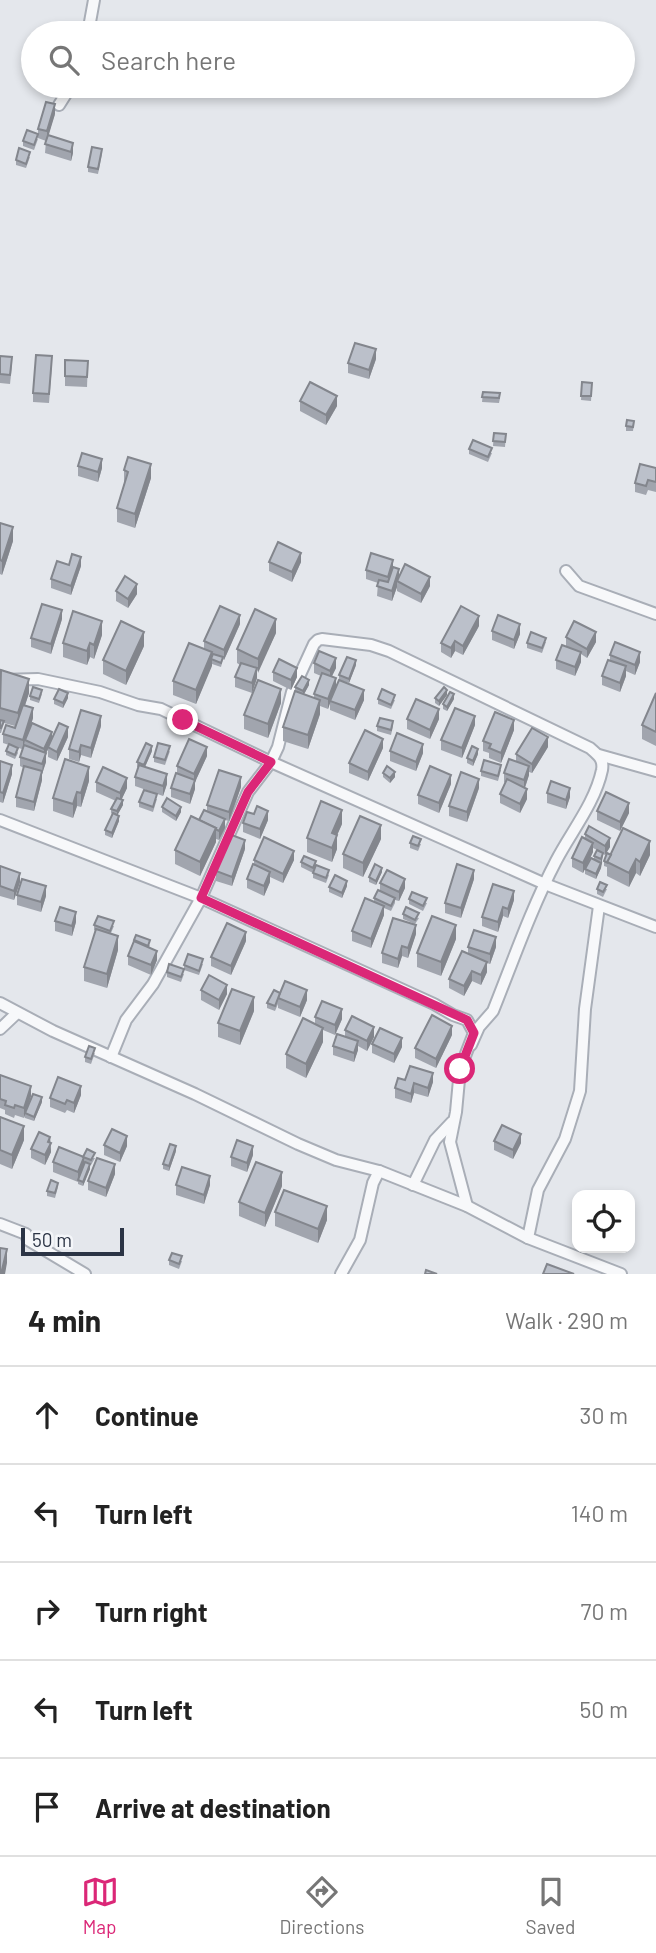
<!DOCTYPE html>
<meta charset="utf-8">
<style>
body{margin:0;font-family:Barlow,sans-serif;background:#f6f6f6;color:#222}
.controls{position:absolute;right:21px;bottom:21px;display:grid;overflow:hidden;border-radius:14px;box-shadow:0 4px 10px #0003}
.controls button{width:63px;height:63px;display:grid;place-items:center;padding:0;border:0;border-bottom:2px solid #e0e0e0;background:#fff;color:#222;font:35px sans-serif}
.scale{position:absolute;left:21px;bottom:18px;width:103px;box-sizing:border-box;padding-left:7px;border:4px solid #2b3445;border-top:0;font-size:19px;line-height:24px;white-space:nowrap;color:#2b3445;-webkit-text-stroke:5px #f4f6f9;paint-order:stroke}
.stop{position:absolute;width:21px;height:21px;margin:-16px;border:5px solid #db2777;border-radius:50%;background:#fff}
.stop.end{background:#db2777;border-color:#fff;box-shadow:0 2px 7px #0008}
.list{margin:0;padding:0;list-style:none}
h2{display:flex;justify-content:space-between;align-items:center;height:91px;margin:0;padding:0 28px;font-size:30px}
h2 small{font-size:23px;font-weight:400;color:#767676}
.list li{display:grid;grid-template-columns:46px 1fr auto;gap:21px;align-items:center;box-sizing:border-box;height:98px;padding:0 28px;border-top:2px solid #e0e0e0}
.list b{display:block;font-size:26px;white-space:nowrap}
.list em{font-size:23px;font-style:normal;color:#767676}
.icon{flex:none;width:38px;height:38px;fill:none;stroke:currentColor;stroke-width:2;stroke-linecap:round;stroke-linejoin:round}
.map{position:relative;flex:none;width:656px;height:1274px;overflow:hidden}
.search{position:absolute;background:#fff;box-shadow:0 4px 10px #0003;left:21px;right:21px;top:21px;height:77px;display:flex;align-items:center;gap:18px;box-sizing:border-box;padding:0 24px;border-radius:38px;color:#767676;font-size:26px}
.sheet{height:581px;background:#fff}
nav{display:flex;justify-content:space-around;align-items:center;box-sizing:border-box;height:98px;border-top:2px solid #e0e0e0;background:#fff;font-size:19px;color:#767676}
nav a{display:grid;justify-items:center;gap:4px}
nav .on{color:#db2777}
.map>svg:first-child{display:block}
</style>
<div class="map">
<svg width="656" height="1274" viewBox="0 0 656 1274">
<rect width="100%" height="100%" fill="#e4e7ec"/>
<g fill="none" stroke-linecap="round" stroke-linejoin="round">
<defs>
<g id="street">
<polyline points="88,33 94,0"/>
<polyline points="59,105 71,86"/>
<polyline points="566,571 579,586 656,614"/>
<polyline points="0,680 38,679 100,692 138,705 161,709 271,762 545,884 656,927"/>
<polyline points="599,755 656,771"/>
<polyline points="0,820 201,898 434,1004 453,1015 467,1020 474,1033 460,1069 456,1112 450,1142 467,1206"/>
<polyline points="0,1003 53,1031 195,1094 298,1144 336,1160 379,1171 467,1206 528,1238 621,1274"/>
<polyline points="0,1029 17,1013"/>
<path d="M111 1057 126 1020 153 984 201 898 248 792 271 762 278 747 292 692 314 644 318 640 322 639 371 645 389 651 590 748C598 755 604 759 602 770 595 803 571 832 556 861 531 909 513 961 493 1011L479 1027 471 1045"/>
<polyline points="413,1185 435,1140 452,1122"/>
<polyline points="0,1224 26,1234 28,1240 85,1274"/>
<polyline points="528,1238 538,1190 565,1139 580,1091 585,1009 599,906"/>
<polyline points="341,1274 360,1240 373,1183 379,1171"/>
</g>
</defs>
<use href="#street" stroke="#a9aeb7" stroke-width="14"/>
<use href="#street" stroke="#f7f8fa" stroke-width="10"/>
</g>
<g fill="#a1a5ae">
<polygon points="55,114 48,135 73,153 71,161 45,153 46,141 38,138 38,129"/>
<polygon points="38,139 34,150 23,146 23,141"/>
<polygon points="102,154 98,174 88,172 88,167"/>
<polygon points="30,157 26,168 16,165 16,160"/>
<polygon points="0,356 12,366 10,384 0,383"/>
<polygon points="376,359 369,379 348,373 348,363"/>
<polygon points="65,360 88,361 87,387 65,386"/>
<polygon points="52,365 49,403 33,402 33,393"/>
<polygon points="582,382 592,383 591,401 581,400"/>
<polygon points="483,392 500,398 499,403 482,402"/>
<polygon points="300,401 337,406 326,425 300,411"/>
<polygon points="634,421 633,431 626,431 626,426"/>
<polygon points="494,433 506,434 505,447 493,446"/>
<polygon points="469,449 492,453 488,462 469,454"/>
<polygon points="78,466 102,468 98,482 78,476"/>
<polygon points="656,468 656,492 648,490 646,495 635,492 635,483"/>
<polygon points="124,470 151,478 135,528 117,522 117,508 124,484"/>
<polygon points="0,523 13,541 2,575 0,574"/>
<polygon points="269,562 301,562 292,582 269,571"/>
<polygon points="69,565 81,566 71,595 51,588 51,579"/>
<polygon points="393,567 399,576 430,586 421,603 397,591 397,587 392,601 377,596 378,583 366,579 366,570"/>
<polygon points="116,591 137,594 128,608 116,601"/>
<polygon points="62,619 51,654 31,647 31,638"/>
<polygon points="240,624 224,660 223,659 221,667 212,664 196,704 173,695 173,681 204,649 204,641"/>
<polygon points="479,626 463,655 455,651 451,658 441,652 441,643"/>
<polygon points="492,631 520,634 514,649 492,640"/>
<polygon points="276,633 257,672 257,678 252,693 235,687 235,677 240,665 237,663 237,649"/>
<polygon points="102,635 94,659 90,657 87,665 63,657 63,643"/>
<polygon points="566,637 596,642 587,658 581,654 581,662 575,676 556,669 556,660 566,646"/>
<polygon points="546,642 542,653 527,648 527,643"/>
<polygon points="144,646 126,685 103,674 103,660"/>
<polygon points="610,655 640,662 635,675 626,671 626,676 620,692 602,685 602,676 610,660"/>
<polygon points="314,663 336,668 332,676 336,687 364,700 355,720 330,710 330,701 328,709 320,706 320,714 308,749 283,741 283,727 295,692 295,687 309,685 304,694 314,698 314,694 321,676 314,673"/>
<polygon points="356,665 349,683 339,680 339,675"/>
<polygon points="273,672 297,677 291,690 273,681"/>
<polygon points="0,673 29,693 25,705 33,718 30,728 52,739 68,737 57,761 48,757 48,750 46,753 46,762 42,774 42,780 34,811 16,807 16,797 24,768 20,766 20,757 22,749 15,747 18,753 15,759 6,755 6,751 9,745 3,743 3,734 15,726 4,723 1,733 0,733"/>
<polygon points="656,693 656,746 642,739 642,725"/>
<polygon points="42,694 39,703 30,700 30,696"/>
<polygon points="447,695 439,706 435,703 435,698"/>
<polygon points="68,698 63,708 54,704 54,699"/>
<polygon points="378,699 395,700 391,709 378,704"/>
<polygon points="454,699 447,711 443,709 443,704"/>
<polygon points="281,703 268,738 244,729 244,715"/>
<polygon points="407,719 439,719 430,739 407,729"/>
<polygon points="475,725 462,758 441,750 441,740"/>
<polygon points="101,726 91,758 81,755 79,762 69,759 69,749"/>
<polygon points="377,726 393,726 391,735 377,731"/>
<polygon points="514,730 501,763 489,758 489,753 483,751 483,741"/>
<polygon points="548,747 532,773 529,772 529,775 525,788 527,799 520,813 500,803 500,794 505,783 504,782 504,773 516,761 516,754"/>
<polygon points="383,748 368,781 349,773 349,763"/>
<polygon points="152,751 145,767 167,784 163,796 135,786 135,777 139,767 137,767 137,762"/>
<polygon points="170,751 165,765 154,762 154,757"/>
<polygon points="390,751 423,753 416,771 390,761"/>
<polygon points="478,754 473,766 467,763 467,758"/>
<polygon points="207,756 195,782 195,789 190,804 171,797 171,788 177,774 177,766"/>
<polygon points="0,761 12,774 3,803 0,802"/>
<polygon points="501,770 498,781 481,776 481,771"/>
<polygon points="383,773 395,777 390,783 383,777"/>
<polygon points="89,781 81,807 77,806 73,818 53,811 53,798"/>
<polygon points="96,782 127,788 121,800 123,805 117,815 119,821 112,838 105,835 105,830 112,814 111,813 111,809 116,801 96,792"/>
<polygon points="451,784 439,813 418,804 418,795"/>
<polygon points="241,787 229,821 225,820 225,828 219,840 216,839 216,842 200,876 175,864 175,850 207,811 207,805"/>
<polygon points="479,788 467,822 449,816 449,806"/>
<polygon points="547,793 570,797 566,809 547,803"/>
<polygon points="157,799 153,812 139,807 139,802"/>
<polygon points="162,807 181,812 176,821 162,812"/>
<polygon points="597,811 629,813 620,831 597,820"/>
<polygon points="268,820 260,839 243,832 243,823"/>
<polygon points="342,824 337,835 337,849 332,862 307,852 307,838"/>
<polygon points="585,834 610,847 605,855 603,854 601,868 596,879 585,874 585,869 594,860 594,856 597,850 593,848 593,852 583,873 572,867 572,858 585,839"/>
<polygon points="381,839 363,877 343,868 343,854"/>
<polygon points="410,843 421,844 418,851 410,848"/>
<polygon points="245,849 232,886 216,881 216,871"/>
<polygon points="650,855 640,876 636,873 629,887 607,876 607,867 604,866 604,861"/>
<polygon points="254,860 294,860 283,883 270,877 270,882 264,896 247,888 247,879 254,865"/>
<polygon points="301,862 316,865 329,875 326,883 313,878 313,873 301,867"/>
<polygon points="0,866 20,882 14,900 0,896"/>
<polygon points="382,872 376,885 369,882 369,877"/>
<polygon points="474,879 461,918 445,913 445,903"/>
<polygon points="380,883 405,888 399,901 395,900 395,903 391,911 384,908 384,915 371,948 352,941 352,931 374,902 374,898 380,891"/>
<polygon points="347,886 342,898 329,892 329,887"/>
<polygon points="597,889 607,889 603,897 597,894"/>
<polygon points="17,895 46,896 41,912 17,905"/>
<polygon points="409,899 427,903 423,911 409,904"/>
<polygon points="514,900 508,918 503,916 498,932 482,926 482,917"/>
<polygon points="403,914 419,918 415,924 403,919"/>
<polygon points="55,921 76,922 72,936 55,931"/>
<polygon points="94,925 114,926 111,933 118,950 107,988 84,981 84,967 96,931 94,930"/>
<polygon points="416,934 408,958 402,956 398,968 382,963 382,953"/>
<polygon points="456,939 441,976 417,967 417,953"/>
<polygon points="246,941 231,975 211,966 211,957"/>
<polygon points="150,945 149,948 157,960 151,975 128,965 128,956"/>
<polygon points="468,947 496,947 490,964 487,963 487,972 481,985 472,981 464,996 449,988 449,979 468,954"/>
<polygon points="203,964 199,975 184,970 184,965"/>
<polygon points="167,972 184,974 181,982 167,977"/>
<polygon points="201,990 227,994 219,1010 201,1000"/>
<polygon points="280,993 307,1000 300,1017 278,1008 278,1004 275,1011 267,1008 267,1003"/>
<polygon points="254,1011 240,1045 218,1037 218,1023"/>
<polygon points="315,1017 342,1019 335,1035 323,1030 323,1042 306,1078 286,1068 286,1054 315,1024"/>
<polygon points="345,1030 374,1037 367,1051 358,1046 358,1050 354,1062 333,1055 333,1046 345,1036"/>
<polygon points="452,1035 436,1068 415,1058 415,1048"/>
<polygon points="372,1044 402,1047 394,1063 372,1053"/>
<polygon points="95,1053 91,1064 85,1062 85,1057"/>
<polygon points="0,1075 31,1096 24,1118 15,1115 14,1118 5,1114 5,1110 0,1108"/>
<polygon points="405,1080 433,1082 428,1097 414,1093 411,1103 395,1098 395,1088"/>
<polygon points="81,1095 74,1113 67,1110 65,1113 50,1107 50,1098"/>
<polygon points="42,1102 34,1121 25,1118 25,1113"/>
<polygon points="0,1117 24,1140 12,1169 0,1164"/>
<polygon points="50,1137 51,1152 45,1165 31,1158 31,1149"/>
<polygon points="494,1141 521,1143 513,1159 494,1150"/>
<polygon points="104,1145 127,1146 120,1162 104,1155"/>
<polygon points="176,1151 169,1171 163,1169 163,1164"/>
<polygon points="253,1155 247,1172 231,1166 231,1157"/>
<polygon points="83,1157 95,1158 91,1165 90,1165 90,1169 83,1186 78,1184 78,1180 78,1182 53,1172 53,1162"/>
<polygon points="115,1174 106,1197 88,1190 88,1181"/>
<polygon points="176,1185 210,1185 204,1204 176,1195"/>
<polygon points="282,1186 265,1227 239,1216 239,1202"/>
<polygon points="58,1187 55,1198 47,1196 47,1191"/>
<polygon points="275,1212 327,1220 318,1243 275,1226"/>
<polygon points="169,1260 182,1261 179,1269 169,1265"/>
</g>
<g fill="#83868d">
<polygon points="55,104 55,114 47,141 47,131"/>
<polygon points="73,143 73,153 71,161 71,152"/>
<polygon points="376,349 376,359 369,379 369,370"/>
<polygon points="337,396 337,406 326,425 326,415"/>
<polygon points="102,459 102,468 98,482 98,472"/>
<polygon points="151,464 151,478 135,528 135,514"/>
<polygon points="13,527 13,541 2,575 2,561"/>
<polygon points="301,553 301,562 292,582 292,572"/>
<polygon points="81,557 81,566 71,595 71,586"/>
<polygon points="393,560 393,569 388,586 388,577"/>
<polygon points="399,569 399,578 397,581 397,587 392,601 392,591"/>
<polygon points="430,577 430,586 421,603 421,594"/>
<polygon points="137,584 137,594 128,608 128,599"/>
<polygon points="62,610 62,619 51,654 51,644"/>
<polygon points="240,615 240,624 224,660 224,650"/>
<polygon points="479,616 479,626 463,655 463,646"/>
<polygon points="276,619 276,633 258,673 258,659"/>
<polygon points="102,621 102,635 94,659 94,645"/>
<polygon points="520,624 520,634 514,649 514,640"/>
<polygon points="144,632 144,646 126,685 126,671"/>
<polygon points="596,632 596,642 587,658 587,649"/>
<polygon points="455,641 455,651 451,658 451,648"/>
<polygon points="90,643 90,657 87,665 87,651"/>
<polygon points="212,652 212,666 196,704 196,690"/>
<polygon points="581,652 581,662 575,676 575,667"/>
<polygon points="640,652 640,662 635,675 635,665"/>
<polygon points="336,658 336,668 330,680 330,671"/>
<polygon points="356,660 356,665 349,683 349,679"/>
<polygon points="626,666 626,676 620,692 620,683"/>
<polygon points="257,668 257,678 252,693 252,683"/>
<polygon points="297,668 297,677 291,690 291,680"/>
<polygon points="336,678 336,687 328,709 328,699"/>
<polygon points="29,679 29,693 18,727 18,713"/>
<polygon points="309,680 309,685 303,696 303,691"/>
<polygon points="281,689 281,703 268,738 268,724"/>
<polygon points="364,690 364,700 355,720 355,710"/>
<polygon points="447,690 447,695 439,706 439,701"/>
<polygon points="68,693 68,698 63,708 63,703"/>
<polygon points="454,694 454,699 447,711 447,707"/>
<polygon points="320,700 320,714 308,749 308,735"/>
<polygon points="33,708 33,718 26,740 25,740 23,750 23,740"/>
<polygon points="439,709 439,719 430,739 430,730"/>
<polygon points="101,716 101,726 91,758 91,748"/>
<polygon points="475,716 475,725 462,758 462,748"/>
<polygon points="514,720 514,730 501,763 501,753"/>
<polygon points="68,727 68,737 57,761 57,752"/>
<polygon points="52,732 52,741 46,753 46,762 42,774 44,749"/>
<polygon points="548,737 548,747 532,773 532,764"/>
<polygon points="383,739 383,748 368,781 368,772"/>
<polygon points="423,744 423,753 416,771 416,762"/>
<polygon points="81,745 81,755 79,762 79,752"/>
<polygon points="152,746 152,751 144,769 144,765"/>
<polygon points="207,747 207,756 195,782 195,789 190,804 190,794 194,782 194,774"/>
<polygon points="478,749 478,754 473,766 473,761"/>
<polygon points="12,765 12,774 3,803 3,793"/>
<polygon points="529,766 529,775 524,790 524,780"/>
<polygon points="89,767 89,781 81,807 81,793"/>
<polygon points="42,771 42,780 34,811 34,802"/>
<polygon points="395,772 395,777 390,783 390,778"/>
<polygon points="167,774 167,784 163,796 163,786"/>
<polygon points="451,775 451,784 439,813 439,803"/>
<polygon points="241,777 241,787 229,821 229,812"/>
<polygon points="127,778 127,788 120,803 120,793"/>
<polygon points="479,779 479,788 467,822 467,812"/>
<polygon points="570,788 570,797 566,809 566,800"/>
<polygon points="527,789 527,799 520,813 520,804"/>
<polygon points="77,792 77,806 73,818 73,804"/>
<polygon points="123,800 123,805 117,816 117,811"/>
<polygon points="629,803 629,813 620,831 620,822"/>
<polygon points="181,807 181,812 176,821 176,816"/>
<polygon points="342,810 342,824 332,847 332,833"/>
<polygon points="268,811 268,820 260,839 260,829"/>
<polygon points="119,816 119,821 112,838 112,833"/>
<polygon points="225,819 225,828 219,840 219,831"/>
<polygon points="381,825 381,839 363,877 363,863"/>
<polygon points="216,828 216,842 200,876 200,862"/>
<polygon points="337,835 337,849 332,862 332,848"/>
<polygon points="610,838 610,847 605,855 605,846"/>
<polygon points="245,840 245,849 232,886 232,877"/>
<polygon points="650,841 650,855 640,876 640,862"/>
<polygon points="593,843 593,852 583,873 583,863"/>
<polygon points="294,851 294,860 283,883 283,874"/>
<polygon points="603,853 601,868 596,879 596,874 601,863 601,859"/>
<polygon points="636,859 636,873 629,887 629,873"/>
<polygon points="382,868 382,872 376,885 376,881"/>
<polygon points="474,870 474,879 461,918 461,908"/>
<polygon points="270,872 270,882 264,896 264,886"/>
<polygon points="20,873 20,882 14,900 14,891"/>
<polygon points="405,879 405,888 399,901 399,892"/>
<polygon points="347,881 347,886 342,898 342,893"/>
<polygon points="46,886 46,896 41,912 41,902"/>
<polygon points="514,891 514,900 508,918 508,909"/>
<polygon points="384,906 384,915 371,948 371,939"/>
<polygon points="503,907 503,916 498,932 498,922"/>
<polygon points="76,912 76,922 72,936 72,926"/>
<polygon points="416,925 416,934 408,958 408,948"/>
<polygon points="456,925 456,939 441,976 441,962"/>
<polygon points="246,932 246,941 231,975 231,966"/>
<polygon points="118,936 118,950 107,988 107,974"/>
<polygon points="496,937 496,947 490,964 490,954"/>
<polygon points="402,946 402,956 398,968 398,959"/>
<polygon points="157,951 157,960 151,975 151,965"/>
<polygon points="487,962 487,972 481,985 481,975"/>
<polygon points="472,971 472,981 464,996 464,986"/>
<polygon points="227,985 227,994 219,1010 219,1000"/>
<polygon points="307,990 307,1000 300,1017 300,1007"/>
<polygon points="254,997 254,1011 240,1045 240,1031"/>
<polygon points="342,1009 342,1019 335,1035 335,1025"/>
<polygon points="452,1026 452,1035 436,1068 436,1059"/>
<polygon points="374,1027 374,1037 367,1051 367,1041"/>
<polygon points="323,1028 323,1042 306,1078 306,1064"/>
<polygon points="402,1038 402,1047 394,1063 394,1054"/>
<polygon points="358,1041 358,1050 354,1062 354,1053"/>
<polygon points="433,1073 433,1082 428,1097 428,1088"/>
<polygon points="414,1083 414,1093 411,1103 411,1094"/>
<polygon points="31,1086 31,1096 24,1118 24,1108"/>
<polygon points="81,1086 81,1095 74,1113 74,1103"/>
<polygon points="42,1097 42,1102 34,1121 34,1117"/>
<polygon points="24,1126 24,1140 12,1169 12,1155"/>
<polygon points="521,1134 521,1143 513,1159 513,1150"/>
<polygon points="127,1136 127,1146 120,1162 120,1153"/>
<polygon points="50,1137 51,1152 45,1165 45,1155"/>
<polygon points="176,1146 176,1151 169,1171 169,1166"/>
<polygon points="253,1146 253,1155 247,1172 247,1163"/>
<polygon points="84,1157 84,1166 78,1182 78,1172"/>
<polygon points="90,1164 90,1169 83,1186 83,1182"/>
<polygon points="115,1164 115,1174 106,1197 106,1188"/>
<polygon points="282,1172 282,1186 265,1227 265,1213"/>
<polygon points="210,1176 210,1185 204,1204 204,1195"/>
<polygon points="327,1206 327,1220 318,1243 318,1229"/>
<polygon points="7,1249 7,1263 5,1274 1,1274"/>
</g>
<g fill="#bbc0ca" stroke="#83868d" stroke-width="2">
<polygon points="46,102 55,104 47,131 38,129"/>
<polygon points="27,130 38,134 34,145 23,141"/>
<polygon points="48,135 73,143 71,152 45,144"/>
<polygon points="92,147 102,149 98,169 88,167"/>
<polygon points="19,148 30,152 26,164 16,160"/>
<polygon points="355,343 376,349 369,370 348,363"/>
<polygon points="36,355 52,356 49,394 33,393"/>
<polygon points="0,356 12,357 10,375 0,374"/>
<polygon points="65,360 88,361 87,377 65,376"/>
<polygon points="310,382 337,396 326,415 300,401"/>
<polygon points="582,382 592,383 591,396 581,396"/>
<polygon points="483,392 500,393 499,398 482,397"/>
<polygon points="627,420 634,421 633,427 626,426"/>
<polygon points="494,433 506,434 505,442 493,441"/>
<polygon points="473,440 492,448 488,457 469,449"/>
<polygon points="82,453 102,459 98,472 78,466"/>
<polygon points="128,457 151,464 135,514 117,508 128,472 124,470"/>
<polygon points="640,464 656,468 656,482 648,480 646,486 635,483"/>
<polygon points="0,523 13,527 2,561 0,560"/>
<polygon points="278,542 301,553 292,572 269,562"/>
<polygon points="371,553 393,560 388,577 366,570"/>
<polygon points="72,554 81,557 71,586 51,579 57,561 69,565"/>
<polygon points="405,564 430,577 421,594 397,581"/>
<polygon points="393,567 399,569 392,591 377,586 379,580 388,582"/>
<polygon points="125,576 137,584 128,599 116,591"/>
<polygon points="42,604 62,610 51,644 31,638"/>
<polygon points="220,606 240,615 224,650 204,641"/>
<polygon points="461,606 479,616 463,646 455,641 451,648 441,643"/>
<polygon points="255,609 276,619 258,659 237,649"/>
<polygon points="73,611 102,621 94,645 90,643 87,651 63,643"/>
<polygon points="498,615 520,624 514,640 492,631"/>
<polygon points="121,621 144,632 126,671 103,660"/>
<polygon points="574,621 596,632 587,649 566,637"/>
<polygon points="531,632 546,638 542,648 527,643"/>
<polygon points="615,642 640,652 635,665 610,655"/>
<polygon points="189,643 212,652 196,690 173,681"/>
<polygon points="562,645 581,652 575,667 556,660"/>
<polygon points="319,651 336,658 330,671 314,663"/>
<polygon points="213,654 223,657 221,663 211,659"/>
<polygon points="347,657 356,660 349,679 339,675"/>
<polygon points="279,659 297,668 291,680 273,672"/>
<polygon points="608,660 626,666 620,683 602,676"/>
<polygon points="241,663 257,668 252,683 235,677"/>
<polygon points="1,670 29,679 18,713 0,708"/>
<polygon points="322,673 336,678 328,699 314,694"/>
<polygon points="302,676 309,680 303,691 295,687"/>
<polygon points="258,680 281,689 268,724 244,715"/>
<polygon points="339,680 364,690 355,710 330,701"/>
<polygon points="33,687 42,690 39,699 30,696"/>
<polygon points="444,687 447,690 439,701 435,698"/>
<polygon points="59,689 68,693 63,703 54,699"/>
<polygon points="382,689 395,695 391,705 378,699"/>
<polygon points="295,691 320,700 308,735 283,727"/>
<polygon points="450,692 454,694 447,707 443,704"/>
<polygon points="656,693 656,732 642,725"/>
<polygon points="416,699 439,709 430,730 407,719"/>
<polygon points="23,705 33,708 23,740 3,734 6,725 15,728"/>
<polygon points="455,708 475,716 462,748 441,740"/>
<polygon points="81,710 101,716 91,748 81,745 79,752 69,749"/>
<polygon points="495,712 514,720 501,753 489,748 491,744 483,741"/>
<polygon points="380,718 393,721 391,730 377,726"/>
<polygon points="0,720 4,721 1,728 0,728"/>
<polygon points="32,723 52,732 44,749 25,740"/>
<polygon points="59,723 68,727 57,752 48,747"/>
<polygon points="532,728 548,737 532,764 516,754"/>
<polygon points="365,730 383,739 368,772 349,763"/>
<polygon points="397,733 423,744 416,762 390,751"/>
<polygon points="189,739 207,747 194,774 177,766"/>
<polygon points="146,743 152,746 144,765 137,762"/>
<polygon points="158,743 170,746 165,760 154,757"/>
<polygon points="9,744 18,748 15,755 6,751"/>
<polygon points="24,745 46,753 42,764 20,757"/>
<polygon points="472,746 478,749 473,761 467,758"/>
<polygon points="65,759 89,767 81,793 77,792 73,804 53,798"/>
<polygon points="509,759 529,766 524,780 504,773"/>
<polygon points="484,760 501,765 498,776 481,771"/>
<polygon points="0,761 12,765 3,793 0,792"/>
<polygon points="139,765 167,774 163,786 135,777"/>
<polygon points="24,766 42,771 34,802 16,797"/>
<polygon points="387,766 395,772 390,778 383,773"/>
<polygon points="430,766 451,775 439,803 418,795"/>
<polygon points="103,767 127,778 120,793 96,782"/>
<polygon points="219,770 241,777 229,812 207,805"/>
<polygon points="461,772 479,779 467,812 449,806"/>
<polygon points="176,773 195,780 190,794 171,788"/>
<polygon points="507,779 527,789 520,804 500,794"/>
<polygon points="551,781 570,788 566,800 547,793"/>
<polygon points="144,790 157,794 153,807 139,802"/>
<polygon points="606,792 629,803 620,822 597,811"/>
<polygon points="117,798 123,800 117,811 111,809"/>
<polygon points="167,798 181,807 176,816 162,807"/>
<polygon points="321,801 342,810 332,833 337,835 332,848 307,838"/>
<polygon points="257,806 268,811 260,829 243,823 247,812 254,814"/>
<polygon points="204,810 225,819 219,831 215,829 216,828 199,820"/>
<polygon points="113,813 119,816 112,833 105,830"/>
<polygon points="191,816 216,828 200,862 175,850"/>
<polygon points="360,816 381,825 363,863 343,854"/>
<polygon points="589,826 610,838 605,846 585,834"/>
<polygon points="623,828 650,841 640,862 636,859 629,873 607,862"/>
<polygon points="229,834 245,840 232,877 216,871"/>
<polygon points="413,836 421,839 418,846 410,843"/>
<polygon points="264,837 294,851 283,874 254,860"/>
<polygon points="582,837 593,843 583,863 572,858"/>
<polygon points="597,850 603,853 601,859 594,856"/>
<polygon points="607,853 611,855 607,862 608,863 604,861"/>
<polygon points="304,856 316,861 313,868 301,862"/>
<polygon points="591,858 601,863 596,874 585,869"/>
<polygon points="253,864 270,872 264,886 247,879"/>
<polygon points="375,864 382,868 376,881 369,877"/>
<polygon points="457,864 474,870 461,908 445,903"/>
<polygon points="316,865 329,870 326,878 313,873"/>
<polygon points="0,866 20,873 14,891 0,886"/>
<polygon points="387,870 405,879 399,892 380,883"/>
<polygon points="335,875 347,881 342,893 329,887"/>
<polygon points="22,879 46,886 41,902 17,895"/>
<polygon points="600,882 607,885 603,892 597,889"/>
<polygon points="493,884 514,891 508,909 503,907 498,922 482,917"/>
<polygon points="378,890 395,898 391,906 374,898"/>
<polygon points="412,892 427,898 423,906 409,899"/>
<polygon points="365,898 384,906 371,939 352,931"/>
<polygon points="60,907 76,912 72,926 55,921"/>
<polygon points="406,907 419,913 415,920 403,914"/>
<polygon points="98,916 114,921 110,931 94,925"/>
<polygon points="432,916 456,925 441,962 417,953"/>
<polygon points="393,918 416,925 408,948 402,946 398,959 382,953"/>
<polygon points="227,923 246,932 231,966 211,957"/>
<polygon points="96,929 118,936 107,974 84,967"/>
<polygon points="474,930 496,937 490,954 468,947"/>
<polygon points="136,935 150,940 148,946 134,940"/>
<polygon points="134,941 157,951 151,965 128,956"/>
<polygon points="462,951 487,962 481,975 472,971 464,986 449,979"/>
<polygon points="188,954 203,959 199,971 184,965"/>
<polygon points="169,964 184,969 181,977 167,972"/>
<polygon points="209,975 227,985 219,1000 201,990"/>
<polygon points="285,981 307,990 300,1007 278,998"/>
<polygon points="232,989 254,997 240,1031 218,1023"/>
<polygon points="274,990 280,993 275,1006 267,1003"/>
<polygon points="322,1001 342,1009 335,1025 315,1017"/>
<polygon points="432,1015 452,1026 436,1059 415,1048"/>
<polygon points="352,1016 374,1027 367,1041 345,1030"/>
<polygon points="303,1018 323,1028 306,1064 286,1054"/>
<polygon points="380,1028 402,1038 394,1054 372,1044"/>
<polygon points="337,1034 358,1041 354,1053 333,1046"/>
<polygon points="89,1046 95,1048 91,1059 85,1057"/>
<polygon points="410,1066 433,1073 428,1088 414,1083 411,1094 395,1088 398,1078 405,1080"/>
<polygon points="0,1075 31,1086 24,1108 15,1105 14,1108 5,1105 6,1101 0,1099"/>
<polygon points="58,1077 81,1086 74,1103 67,1100 65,1104 50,1098"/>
<polygon points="33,1094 42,1097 34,1117 25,1113"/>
<polygon points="0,1117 24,1126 12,1155 0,1150"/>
<polygon points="502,1125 521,1134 513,1150 494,1141"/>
<polygon points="112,1129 127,1136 120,1153 104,1145"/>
<polygon points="39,1132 50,1137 48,1142 51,1143 45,1155 31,1149"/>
<polygon points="237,1140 253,1146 247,1163 231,1157"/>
<polygon points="170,1144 176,1146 169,1166 163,1164"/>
<polygon points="59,1147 84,1157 78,1172 53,1162"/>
<polygon points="87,1149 95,1153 91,1160 83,1157"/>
<polygon points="97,1158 115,1164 106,1188 88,1181"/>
<polygon points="85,1162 90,1164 83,1182 78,1180"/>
<polygon points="256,1162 282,1172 265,1213 239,1202"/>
<polygon points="182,1167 210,1176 204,1195 176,1185"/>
<polygon points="51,1180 58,1183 55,1193 47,1191"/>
<polygon points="284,1190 327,1206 318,1229 275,1212"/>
<polygon points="0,1248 7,1249 1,1274 0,1274"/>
<polygon points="172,1253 182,1256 179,1264 169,1260"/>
<polygon points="547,1264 574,1274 543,1274"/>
<polygon points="426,1270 437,1274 425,1274"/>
</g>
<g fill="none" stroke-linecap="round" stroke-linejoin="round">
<polyline stroke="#db2777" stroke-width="9" points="183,720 271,762 248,792 201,898 467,1020 474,1033 460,1069"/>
</g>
</svg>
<div class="controls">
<button><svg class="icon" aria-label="locate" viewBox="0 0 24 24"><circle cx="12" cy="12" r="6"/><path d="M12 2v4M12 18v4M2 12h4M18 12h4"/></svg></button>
</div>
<div class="scale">50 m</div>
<div class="stop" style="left:460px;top:1069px"></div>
<div class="stop end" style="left:183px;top:720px"></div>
<div class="search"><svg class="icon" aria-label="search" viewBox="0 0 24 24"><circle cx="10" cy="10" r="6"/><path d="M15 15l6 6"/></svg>Search here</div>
</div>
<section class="sheet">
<h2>4 min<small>Walk · 290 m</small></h2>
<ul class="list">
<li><svg class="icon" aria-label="ahead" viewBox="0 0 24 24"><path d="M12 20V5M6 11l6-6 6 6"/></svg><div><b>Continue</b></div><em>30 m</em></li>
<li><svg class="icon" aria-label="left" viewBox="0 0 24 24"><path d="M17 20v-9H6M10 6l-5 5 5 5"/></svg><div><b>Turn left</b></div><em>140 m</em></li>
<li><svg class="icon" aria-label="right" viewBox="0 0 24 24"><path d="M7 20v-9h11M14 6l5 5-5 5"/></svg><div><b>Turn right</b></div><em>70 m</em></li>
<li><svg class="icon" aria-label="left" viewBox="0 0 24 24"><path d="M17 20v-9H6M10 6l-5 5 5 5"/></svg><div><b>Turn left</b></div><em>50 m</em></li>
<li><svg class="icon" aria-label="arrive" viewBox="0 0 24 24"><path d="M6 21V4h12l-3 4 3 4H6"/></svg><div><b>Arrive at destination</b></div></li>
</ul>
</section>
<nav>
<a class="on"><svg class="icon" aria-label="map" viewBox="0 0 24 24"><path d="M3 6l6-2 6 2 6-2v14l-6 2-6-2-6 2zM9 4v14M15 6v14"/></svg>Map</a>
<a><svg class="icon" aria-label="directions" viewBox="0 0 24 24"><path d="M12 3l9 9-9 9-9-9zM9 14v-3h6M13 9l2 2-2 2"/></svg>Directions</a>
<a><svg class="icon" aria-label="saved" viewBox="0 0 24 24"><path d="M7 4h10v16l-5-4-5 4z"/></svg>Saved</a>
</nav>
